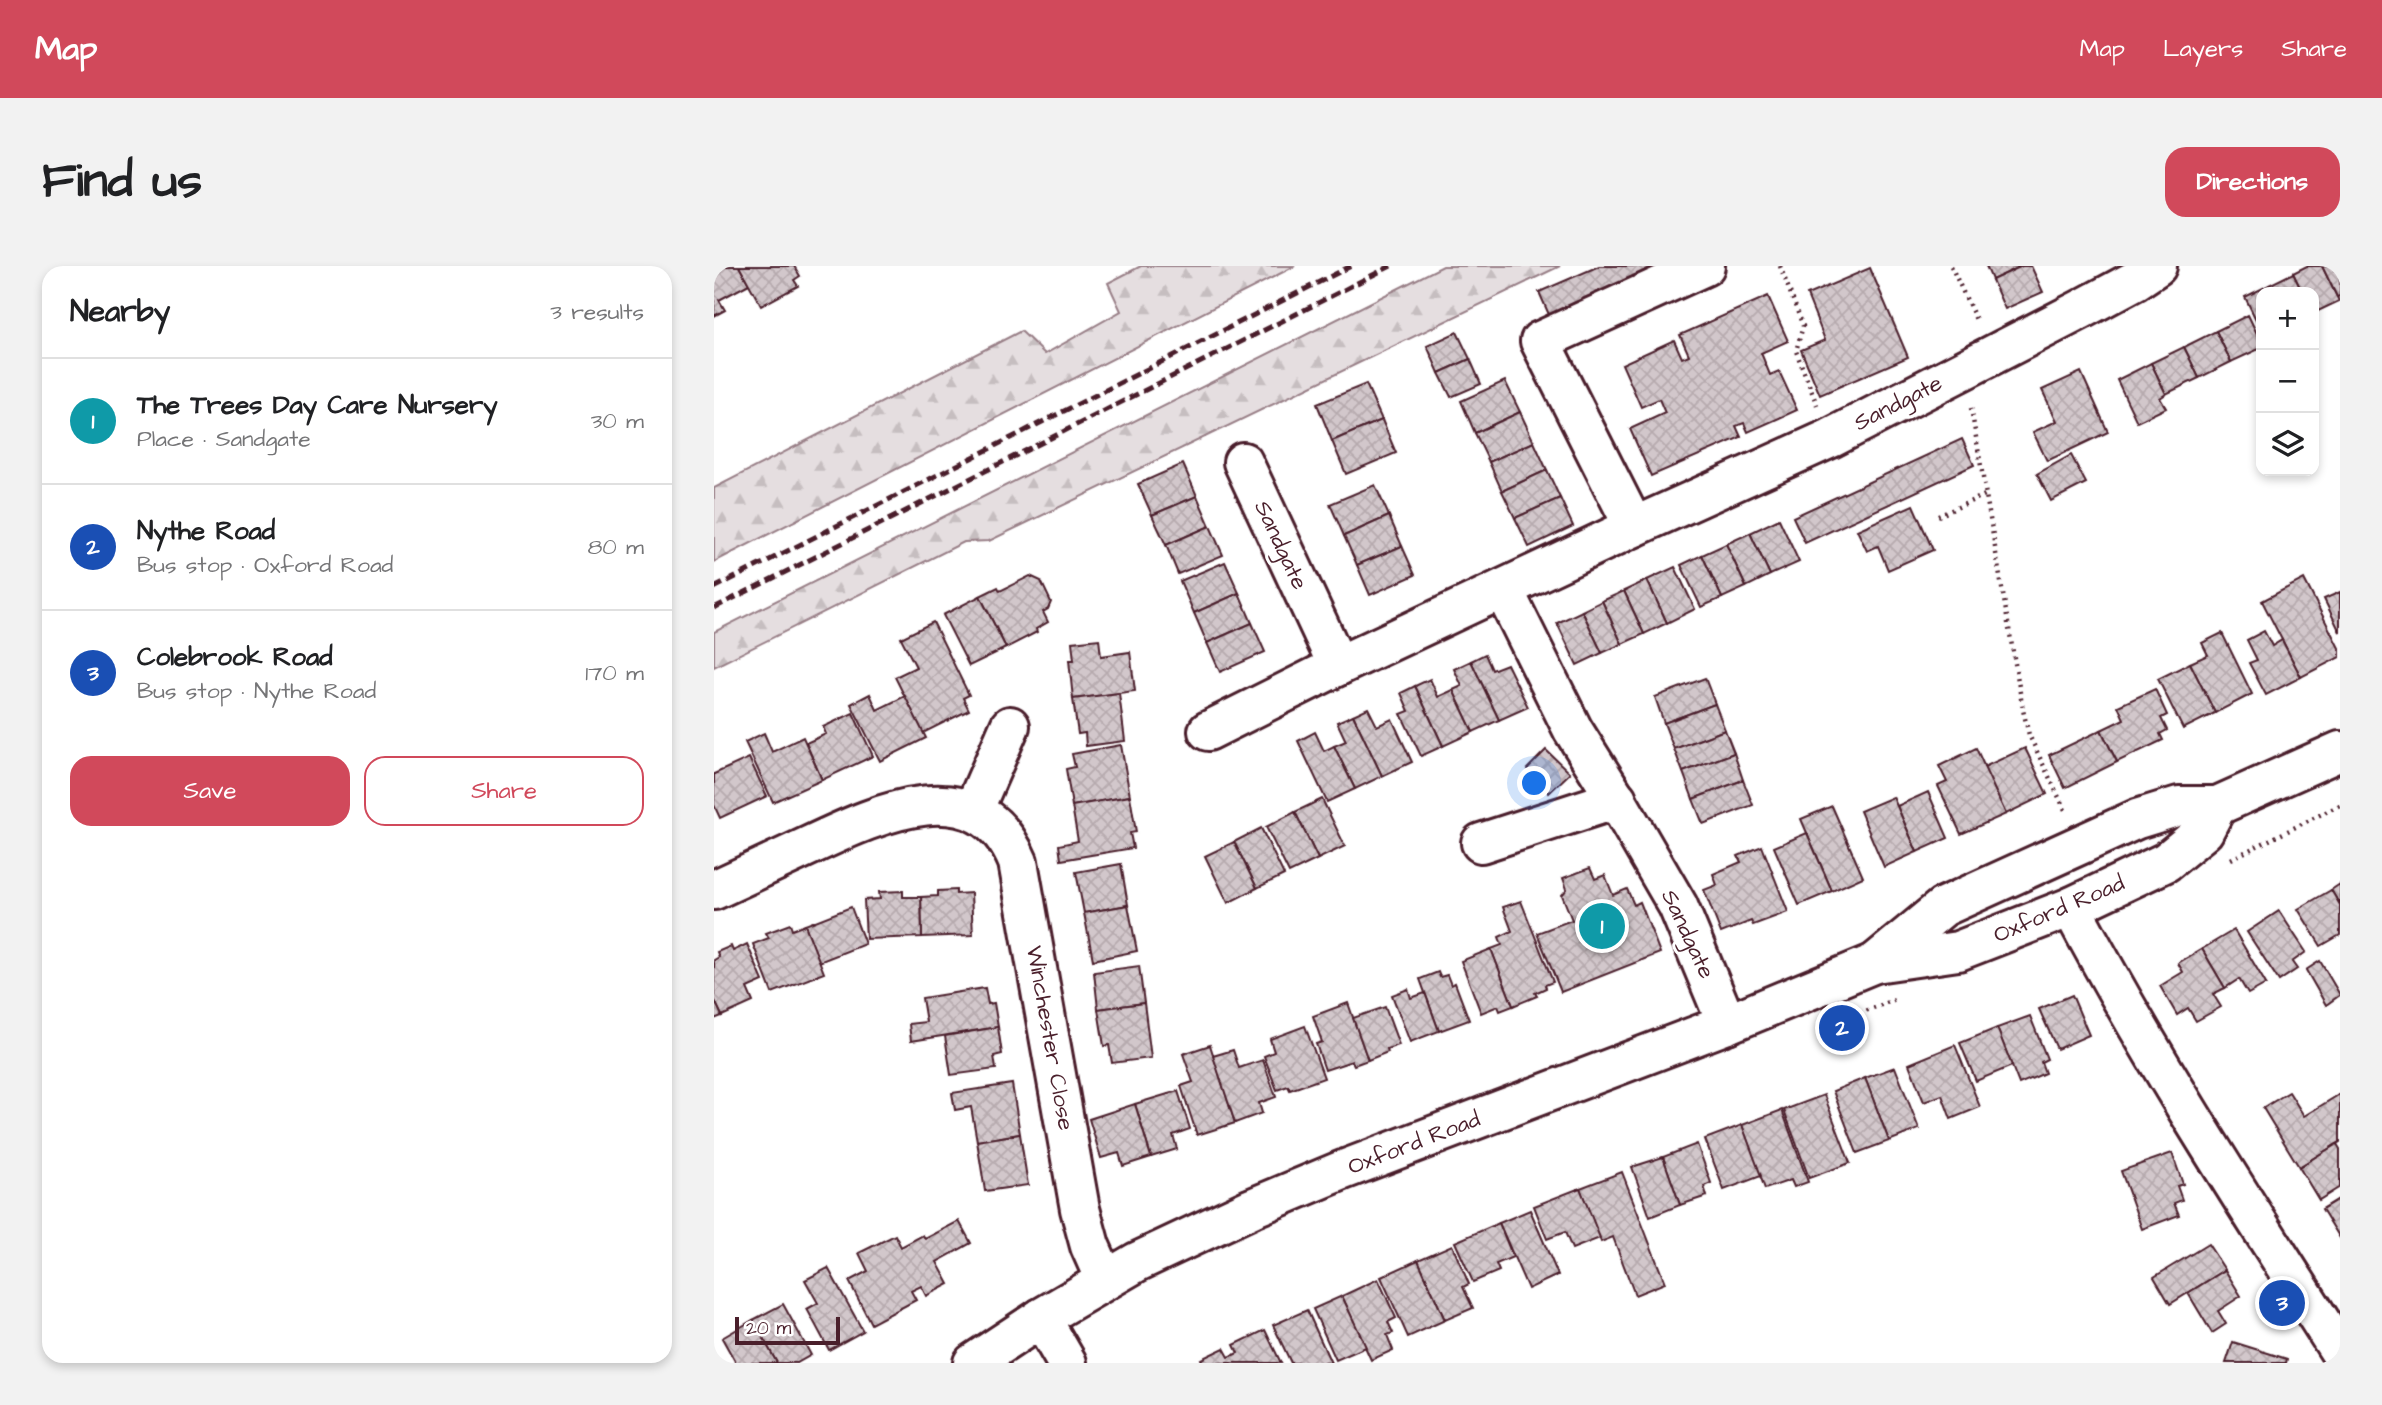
<!DOCTYPE html>
<meta charset="utf-8">
<style>
body{margin:0;font-family:"Architects Daughter",sans-serif;background:#f2f2f2;color:#202124}
.controls{position:absolute;right:21px;top:21px;display:grid;overflow:hidden;border-radius:14px;box-shadow:0 4px 10px #0003}
.controls button{width:63px;height:63px;display:grid;place-items:center;padding:0;border:0;border-bottom:2px solid #e0e0e0;background:#fff;color:#202124;font:35px sans-serif}
.scale{position:absolute;left:21px;bottom:18px;width:105px;box-sizing:border-box;padding-left:7px;border:4px solid #4a1f2b;border-top:0;font-size:19px;line-height:24px;white-space:nowrap;color:#4a1f2b;-webkit-text-stroke:5px #fff;paint-order:stroke}
.you{position:absolute;left:821px;top:518px;width:24px;height:24px;margin:-18px;border:5px solid #fff;border-radius:50%;background:#1a73e8;box-shadow:0 0 0 10px #1a73e833}
.badge{display:grid;place-items:center;width:46px;height:46px;border-radius:50%;background:#d1495b;color:#fff;font-size:23px;font-weight:700}
.pin{position:absolute;translate:-50% -50%;border:4px solid #fff;box-shadow:0 2px 7px #0006}
.list{margin:0;padding:0;list-style:none}
h2{display:flex;justify-content:space-between;align-items:center;height:91px;margin:0;padding:0 28px;font-size:30px}
h2 small{font-size:23px;font-weight:400;color:#757577}
.list li{display:grid;grid-template-columns:46px 1fr auto;gap:21px;align-items:center;box-sizing:border-box;height:126px;padding:0 28px;border-top:2px solid #e0e0e0}
.list b{display:block;font-size:26px;white-space:nowrap}
.list p{margin:0;font-size:23px;white-space:nowrap;color:#757577}
.list em{font-size:23px;font-style:normal;color:#757577}
.actions{display:flex;gap:14px;padding:21px 28px}
.actions a{flex:1;padding:16px 0;border:2px solid #d1495b;border-radius:21px;text-align:center;font-size:24px;color:#d1495b}
.actions .main{background:#d1495b;color:#fff}
.icon{flex:none;width:38px;height:38px;fill:none;stroke:currentColor;stroke-width:2;stroke-linecap:round;stroke-linejoin:round}
.map{position:relative;flex:none;width:1626px;height:1097px;overflow:hidden;border-radius:21px}
header{display:flex;align-items:center;gap:42px;box-sizing:border-box;height:98px;padding:0 35px;background:#d1495b;color:#fff}
header strong{font-size:33px}
nav{display:flex;gap:38px;margin-inline-start:auto;font-size:24px}
.intro{display:flex;align-items:center;justify-content:space-between;box-sizing:border-box;height:168px;padding:0 42px}
h1{margin:0;font-size:49px}
.button{padding:18px 32px;border-radius:21px;background:#d1495b;color:#fff;font-size:24px;font-weight:700}
main{display:flex;gap:42px;padding:0 42px}
aside{flex:1;background:#fff;border-radius:21px;box-shadow:0 4px 10px #0003}
.map>svg:first-child{display:block}
</style>
<header>
<strong>Map</strong>
<nav><a>Map</a><a>Layers</a><a>Share</a></nav>
</header>
<div class="intro"><h1>Find us</h1><a class="button">Directions</a></div>
<main>
<aside>
<h2>Nearby<small>3 results</small></h2>
<ul class="list">
<li><span class="badge" style="background:#0f9aa8">1</span><div><b>The Trees Day Care Nursery</b><p>Place · Sandgate</p></div><em>30 m</em></li>
<li><span class="badge" style="background:#1a4fb4">2</span><div><b>Nythe Road</b><p>Bus stop · Oxford Road</p></div><em>80 m</em></li>
<li><span class="badge" style="background:#1a4fb4">3</span><div><b>Colebrook Road</b><p>Bus stop · Nythe Road</p></div><em>170 m</em></li>
</ul>
<div class="actions"><a class="main">Save</a><a>Share</a></div>
</aside>
<div class="map">
<svg width="1626" height="1097" viewBox="0 0 1626 1097">
<defs>
<pattern id="forest-firs" width="22" height="20" patternUnits="userSpaceOnUse" patternTransform="scale(1.75)"><rect width="22" height="20" fill="#e5dee0"/><path d="M5 1l3.5 6h-7zM16 11l3.5 6h-7z" fill="#c6bec0"/></pattern>
<pattern id="building-cross-hatch" width="8" height="8" patternUnits="userSpaceOnUse" patternTransform="scale(1.75)"><rect width="8" height="8" fill="#d2c7cb"/><path d="M0 0l8 8M0 8l8-8" fill="none" stroke="#b6aaae"/></pattern>
</defs>
<rect width="100%" height="100%" fill="#fff"/>
<filter id="ink" filterUnits="userSpaceOnUse"><feTurbulence type="fractalNoise" baseFrequency=".0143" numOctaves="2"/><feDisplacementMap in="SourceGraphic" scale="14" xChannelSelector="R" yChannelSelector="G"/><feConvolveMatrix kernelMatrix="1 2 1 2 8 2 1 2 1" color-interpolation-filters="sRGB"/></filter>
<g filter="url(#ink)">
<g fill="url(#forest-firs)" stroke="#987e86" stroke-width="2">
<polygon points="427,0 581,0 0,296 0,222 307,65 331,88 407,45 394,17"/>
<polygon points="729,0 846,0 275,275 250,276 0,401 0,366"/>
</g>
<g fill="url(#building-cross-hatch)" stroke="#4a1f2b" stroke-width="2">
<polygon points="0,0 25,0 35,18 5,34 11,44 0,50"/>
<polygon points="25,0 80,0 86,10 80,14 84,20 47,40"/>
<polygon points="885,0 955,0 836,51 825,26"/>
<polygon points="1272,0 1308,0 1278,14"/>
<polygon points="1308,0 1317,0 1329,26 1291,43 1278,14"/>
<polygon points="1593,0 1608,0 1625,35 1600,47 1600,26 1588,26 1579,7"/>
<polygon points="1608,0 1626,0 1626,30 1623,31"/>
<polygon points="1156,2 1194,91 1106,129 1087,84 1111,74 1093,29"/>
<polygon points="1579,7 1588,26 1558,26 1555,19"/>
<polygon points="1555,19 1558,26 1547,26 1547,64 1531,31"/>
<polygon points="1054,30 1074,75 1047,87 1056,109 1065,105 1083,144 1034,166 1030,157 1022,160 1027,171 937,210 916,163 951,147 945,133 927,141 908,98 960,74 968,92 975,89 966,69"/>
<polygon points="1534,49 1547,76 1547,82 1517,96 1502,65"/>
<polygon points="1502,65 1517,96 1485,112 1470,81"/>
<polygon points="743,66 756,93 725,107 713,80"/>
<polygon points="1470,81 1485,112 1452,128 1437,97"/>
<polygon points="756,93 767,118 737,131 725,107"/>
<polygon points="1437,97 1452,128 1446,132 1452,142 1423,156 1403,114"/>
<polygon points="1367,106 1394,166 1333,195 1319,166 1343,155 1328,124"/>
<polygon points="791,115 806,146 761,167 747,135"/>
<polygon points="652,118 668,154 618,175 603,138"/>
<polygon points="806,146 820,176 775,196 761,167"/>
<polygon points="668,154 682,187 632,208 618,175"/>
<polygon points="1248,173 1260,199 1091,277 1079,251"/>
<polygon points="820,176 833,204 788,225 775,196"/>
<polygon points="1357,189 1372,217 1337,235 1323,208"/>
<polygon points="469,198 483,230 438,249 424,218"/>
<polygon points="833,204 846,232 801,252 788,225"/>
<polygon points="661,219 675,250 630,270 616,238"/>
<polygon points="483,230 496,260 452,279 438,249"/>
<polygon points="846,232 859,260 815,281 801,252"/>
<polygon points="1199,239 1219,284 1174,304 1164,280 1153,285 1143,264"/>
<polygon points="675,250 688,280 643,299 630,270"/>
<polygon points="1065,253 1085,296 1056,309 1036,267"/>
<polygon points="496,260 509,289 464,308 452,279"/>
<polygon points="1036,267 1056,309 1032,321 1012,278"/>
<polygon points="1012,278 1032,321 1008,332 988,289"/>
<polygon points="688,280 701,309 656,329 643,299"/>
<polygon points="988,289 1008,332 987,341 967,299"/>
<polygon points="511,296 525,327 480,347 466,315"/>
<polygon points="961,301 981,343 953,357 933,314"/>
<polygon points="316,310 327,315 337,336 334,343 329,346 334,356 322,363 323,366 292,382 266,330 284,321 286,325"/>
<polygon points="1590,313 1626,384 1626,391 1587,411 1548,335"/>
<polygon points="933,314 953,357 930,368 910,325"/>
<polygon points="910,325 930,368 908,378 888,335"/>
<polygon points="1626,326 1626,366 1610,333"/>
<polygon points="525,327 538,357 493,377 480,347"/>
<polygon points="266,330 292,382 255,400 229,349"/>
<polygon points="888,335 908,378 888,387 868,345"/>
<polygon points="868,345 888,387 863,399 843,357"/>
<polygon points="219,356 255,429 249,432 255,444 209,467 181,411 202,401 187,372"/>
<polygon points="538,357 551,386 506,406 493,377"/>
<polygon points="1550,365 1558,380 1568,374 1587,411 1552,429 1535,397 1543,394 1533,374"/>
<polygon points="1508,367 1538,428 1501,447 1476,397 1494,389 1488,377"/>
<polygon points="385,373 387,390 416,386 421,425 359,433 355,394 360,394 358,376"/>
<polygon points="771,388 778,404 793,398 814,441 785,454 757,395"/>
<polygon points="757,395 785,454 759,466 739,424 748,420 740,403"/>
<polygon points="1476,397 1501,447 1469,463 1444,413"/>
<polygon points="991,412 1001,438 950,457 941,431"/>
<polygon points="716,413 724,431 739,424 759,466 729,480 701,420"/>
<polygon points="701,420 729,480 707,490 687,448 695,445 687,427"/>
<polygon points="1441,423 1453,449 1447,452 1453,464 1446,468 1449,474 1403,496 1387,464 1410,453 1404,440"/>
<polygon points="405,427 411,475 372,480 371,467 364,468 359,433"/>
<polygon points="156,428 163,444 191,430 212,472 166,495 137,438"/>
<polygon points="1001,438 1011,464 960,483 950,457"/>
<polygon points="654,442 663,460 678,453 698,496 668,510 639,449"/>
<polygon points="139,447 159,490 108,514 92,477 112,468 109,461"/>
<polygon points="639,449 668,510 641,523 620,480 632,475 623,456"/>
<polygon points="1011,464 1020,487 969,506 960,483"/>
<polygon points="1387,464 1403,496 1351,522 1335,489"/>
<polygon points="601,466 610,485 620,480 641,523 613,536 584,475"/>
<polygon points="50,467 58,486 89,471 108,514 59,536 31,476"/>
<polygon points="407,479 416,530 358,540 352,503 361,501 358,488"/>
<polygon points="1262,482 1292,548 1247,568 1224,520 1233,516 1225,500"/>
<polygon points="1311,482 1333,528 1292,548 1270,501"/>
<polygon points="832,484 856,507 835,527 813,503"/>
<polygon points="1020,487 1029,514 979,533 969,506"/>
<polygon points="35,492 53,530 6,552 0,539 0,508"/>
<polygon points="1029,514 1039,539 989,558 979,533"/>
<polygon points="1214,526 1234,572 1203,586 1183,540"/>
<polygon points="416,530 422,566 416,567 419,582 347,594 345,579 364,575 358,540"/>
<polygon points="1179,531 1203,586 1170,601 1146,545"/>
<polygon points="608,533 631,580 604,593 581,546"/>
<polygon points="1118,540 1149,611 1118,625 1087,553"/>
<polygon points="581,546 604,593 575,607 552,561"/>
<polygon points="547,562 570,609 543,622 520,576"/>
<polygon points="1093,567 1118,625 1085,639 1060,581"/>
<polygon points="520,576 543,622 514,637 491,590"/>
<polygon points="1048,580 1074,646 1039,659 1037,655 1007,667 990,624 1003,619 999,608 1027,596 1024,590"/>
<polygon points="407,598 414,639 370,647 362,606"/>
<polygon points="876,602 881,613 891,609 899,629 913,623 920,639 926,636 946,687 847,726 823,667 858,654 848,629 853,623 849,612"/>
<polygon points="1626,618 1626,639 1617,624"/>
<polygon points="242,624 242,628 257,627 259,669 208,671 207,631 224,630 224,625"/>
<polygon points="1617,624 1626,639 1626,669 1607,680 1584,643"/>
<polygon points="189,625 189,631 207,631 208,671 152,673 150,634 166,633 165,626"/>
<polygon points="807,635 839,716 831,719 832,722 821,727 823,730 799,740 777,683 788,679 785,671 798,665 789,641"/>
<polygon points="414,639 423,685 379,694 370,647"/>
<polygon points="137,641 151,678 105,696 91,659"/>
<polygon points="1565,645 1592,686 1578,696 1583,703 1565,715 1533,666"/>
<polygon points="76,658 78,664 91,659 110,707 58,727 39,678 55,672 52,667"/>
<polygon points="1520,664 1552,718 1534,728 1525,713 1511,722 1488,683"/>
<polygon points="33,678 49,715 33,722 39,736 8,750 0,733 0,694 5,691 3,686 17,680 19,685"/>
<polygon points="777,683 799,740 786,745 784,740 767,747 747,695"/>
<polygon points="1488,683 1511,722 1499,728 1507,741 1482,755 1474,742 1463,749 1446,720 1469,706 1464,697"/>
<polygon points="1606,695 1626,729 1612,739 1592,704"/>
<polygon points="425,700 430,737 384,743 380,706"/>
<polygon points="724,706 726,711 733,709 737,719 741,717 755,754 725,765 706,713"/>
<polygon points="271,722 274,738 280,737 284,761 197,775 195,758 212,756 208,732"/>
<polygon points="694,723 697,732 711,727 725,765 696,776 678,729"/>
<polygon points="1358,729 1375,769 1343,783 1325,743"/>
<polygon points="0,733 8,750 0,753"/>
<polygon points="430,737 437,792 398,797 395,779 390,780 384,743"/>
<polygon points="634,737 654,794 640,799 638,795 611,804 602,778 608,776 599,750"/>
<polygon points="671,741 685,779 673,783 674,786 654,794 639,752"/>
<polygon points="1316,750 1333,793 1327,796 1331,807 1305,818 1283,762"/>
<polygon points="591,760 610,812 576,824 574,820 563,824 550,790 560,786 556,773"/>
<polygon points="284,761 288,788 280,790 282,803 237,809 231,770"/>
<polygon points="1283,762 1298,800 1262,815 1246,777"/>
<polygon points="496,779 521,857 483,869 467,820 479,816 469,788"/>
<polygon points="1241,779 1266,841 1237,853 1228,829 1210,836 1195,798"/>
<polygon points="519,784 525,802 549,794 562,831 545,837 548,847 521,857 499,790"/>
<polygon points="1181,801 1205,863 1175,875 1151,812"/>
<polygon points="1151,812 1175,875 1143,887 1119,825"/>
<polygon points="298,818 306,868 263,875 257,841 241,844 238,827"/>
<polygon points="464,825 476,863 459,869 463,883 437,891 421,838"/>
<polygon points="1575,826 1590,850 1626,828 1626,876 1585,901 1549,842"/>
<polygon points="1110,829 1136,897 1095,912 1070,844"/>
<polygon points="421,838 437,891 409,900 405,887 387,892 375,853"/>
<polygon points="1068,844 1094,916 1080,921 1077,914 1051,923 1028,859"/>
<polygon points="1028,859 1047,910 1010,924 991,873"/>
<polygon points="306,868 314,919 271,925 263,875"/>
<polygon points="983,878 997,917 990,920 993,930 966,939 949,891"/>
<polygon points="1623,878 1626,883 1626,921 1605,934 1585,901"/>
<polygon points="1458,887 1469,918 1463,920 1468,934 1460,937 1465,949 1428,963 1407,905"/>
<polygon points="949,891 966,939 936,951 918,901"/>
<polygon points="908,906 951,1017 921,1029 899,971 887,976 866,922"/>
<polygon points="866,922 886,972 858,983 851,966 833,973 820,940"/>
<polygon points="1626,932 1626,972 1608,943"/>
<polygon points="816,944 844,1009 814,1023 785,957"/>
<polygon points="245,955 257,977 223,996 235,1018 212,1030 207,1020 197,1025 202,1034 157,1058 135,1015 154,1005 145,987 181,969 187,981 209,969 211,973"/>
<polygon points="785,957 799,991 782,998 785,1005 759,1016 741,976"/>
<polygon points="1494,978 1511,1004 1456,1038 1440,1011"/>
<polygon points="738,979 755,1018 749,1021 759,1042 731,1054 704,994"/>
<polygon points="704,994 731,1054 694,1071 667,1011"/>
<polygon points="114,1002 149,1065 115,1084 93,1043 104,1037 91,1014"/>
<polygon points="1511,1004 1527,1030 1504,1045 1512,1058 1498,1067 1474,1027"/>
<polygon points="664,1013 682,1052 674,1056 679,1067 673,1069 679,1084 657,1094 628,1030"/>
<polygon points="628,1030 652,1081 622,1094 599,1043"/>
<polygon points="69,1038 97,1089 83,1097 63,1097 39,1054"/>
<polygon points="593,1044 617,1097 577,1097 559,1059"/>
<polygon points="39,1054 63,1097 22,1097 8,1072"/>
<polygon points="551,1064 567,1097 489,1097 487,1093 510,1082 515,1091 524,1087 520,1079"/>
<polygon points="1519,1076 1573,1093 1572,1097 1512,1097"/>
</g>
<g fill="none" stroke-linecap="round" stroke-linejoin="round">
<defs>
<g id="minor">
<polyline points="529,196 624,400"/>
<polyline points="920,261 826,75 991,0"/>
<polyline points="789,323 859,464 899,528 964,640 1013,758"/>
<polyline points="494,465 624,400 920,261 1117,172 1366,44 1422,14 1443,0"/>
<polyline points="259,545 296,460"/>
<polyline points="767,577 903,533"/>
<path d="M0 624C32 609 65 594 97 579 165 547 265 500 304 596L366 943 376 980 391 1014"/>
<path d="M1357 641C1438 794 1533 940 1626 1086"/>
<polyline points="327,1052 353,1097"/>
</g>
<g id="major">
<polyline points="1161,697 1229,641 1423,553 1465,540 1503,540 1626,485"/>
<polyline points="259,1097 327,1052 423,996 538,942 629,904 1013,758 1161,697 1244,685 1357,641 1452,596 1490,565 1503,540"/>
</g>
</defs>
<use href="#minor" stroke="#4a1f2b" stroke-width="44"/>
<use href="#major" stroke="#4a1f2b" stroke-width="44"/>
<g stroke="#4a1f2b" stroke-width="4.5" stroke-dasharray="2 5" stroke-linecap="butt">
<polyline points="1066,0 1089,60 1082,85 1103,139"/>
<polyline points="1237,0 1263,56"/>
<polyline points="1257,142 1309,444 1315,469 1352,546"/>
<polyline points="1224,250 1271,229"/>
<polyline points="1517,593 1626,539"/>
<polyline points="1146,747 1180,734"/>
</g>
<use href="#minor" stroke="#fff" stroke-width="38"/>
<use href="#major" stroke="#fff" stroke-width="38"/>
<g stroke="#4a1f2b" stroke-width="5" stroke-dasharray="10 5" stroke-linecap="butt">
<polyline points="0,322 637,0"/>
<polyline points="0,342 677,0"/>
</g>
</g>
</g>
<g text-anchor="middle" dominant-baseline="central" stroke-width="6" stroke-linejoin="round" paint-order="stroke">
<g font-size="23" fill="#4a1f2b" stroke="#fff">
<text transform="translate(1184 137) rotate(-27)">Sandgate</text>
<text transform="translate(567 279) rotate(65)">Sandgate</text>
<text transform="translate(1345 643) rotate(-23)">Oxford Road</text>
<text transform="translate(974 668) rotate(65)">Sandgate</text>
<text transform="translate(336 772) rotate(80)">Winchester Close</text>
<text transform="translate(700 877) rotate(-21)">Oxford Road</text>
</g>
</g>
</svg>
<div class="controls">
<button>+</button>
<button>−</button>
<button><svg class="icon" aria-label="layers" viewBox="0 0 24 24"><path d="M12 4l9 5-9 5-9-5zM3 14l9 5 9-5"/></svg></button>
</div>
<div class="scale">20 m</div>
<div class="you"></div>
<div class="pin badge" style="left:888px;top:660px;background:#0f9aa8">1</div>
<div class="pin badge" style="left:1128px;top:762px;background:#1a4fb4">2</div>
<div class="pin badge" style="left:1568px;top:1037px;background:#1a4fb4">3</div>
</div>
</main>
